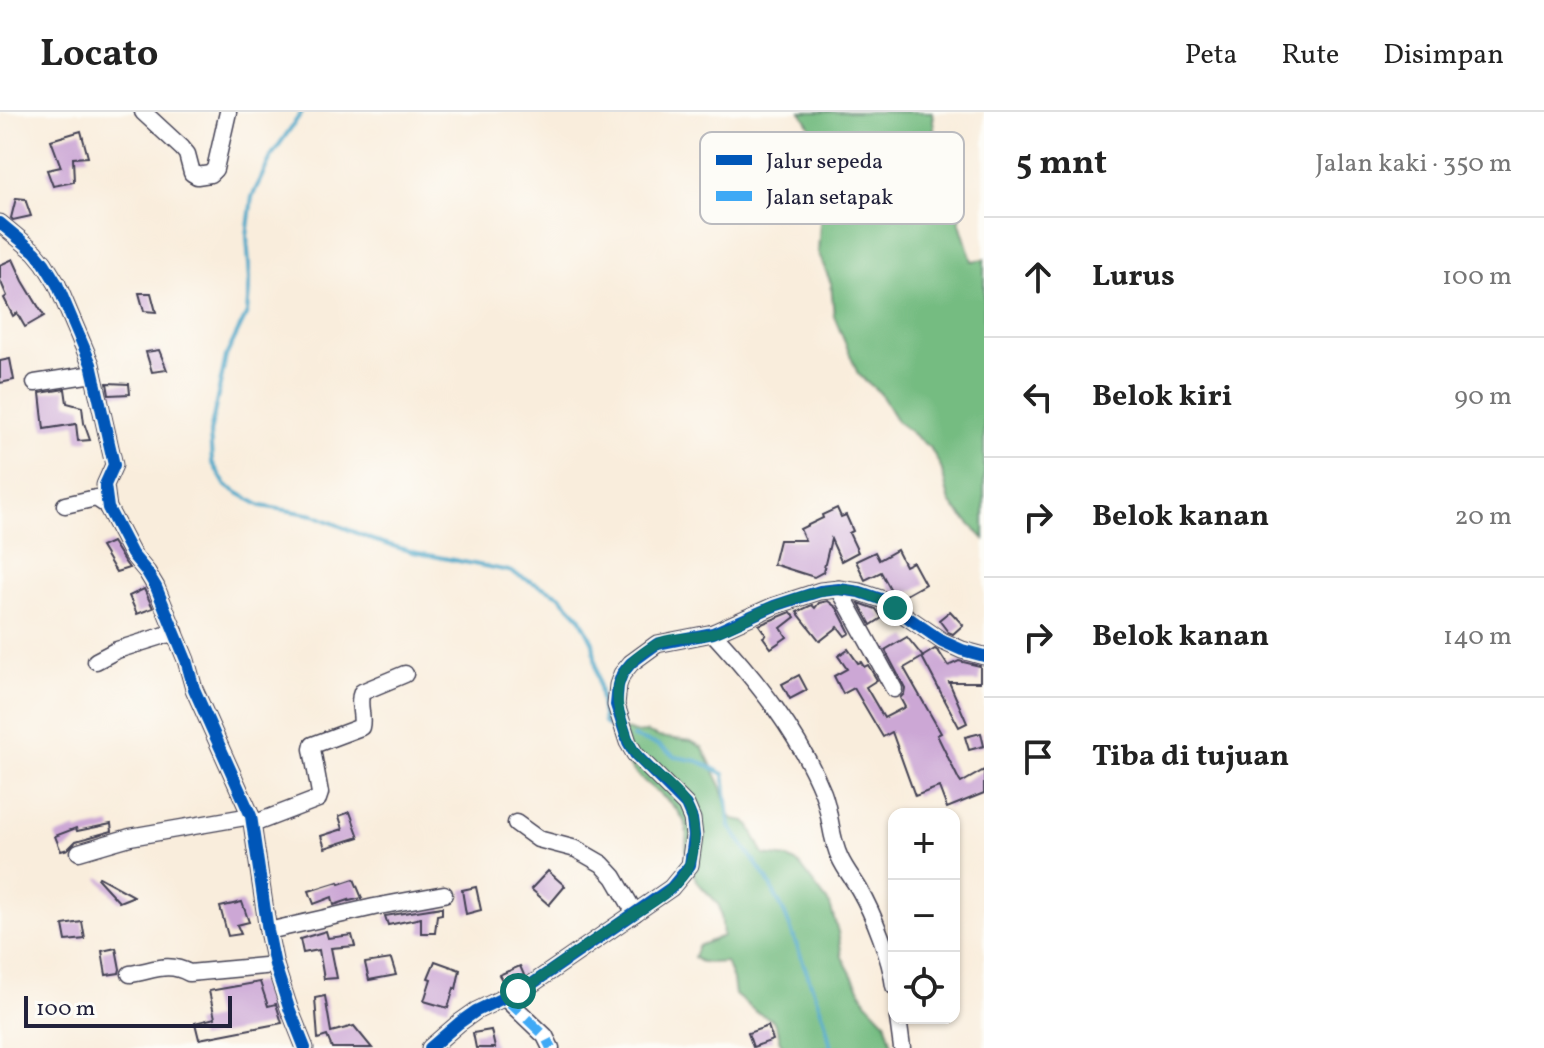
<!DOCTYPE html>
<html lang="id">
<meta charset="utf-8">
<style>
body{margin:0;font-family:Vollkorn,serif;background:#f6f6f6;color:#222}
.controls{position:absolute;right:24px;bottom:24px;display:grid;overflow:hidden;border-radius:16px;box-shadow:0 2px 6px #0004}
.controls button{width:72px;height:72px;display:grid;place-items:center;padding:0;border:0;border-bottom:2px solid #e0e0e0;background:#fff;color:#222;font:40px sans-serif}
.scale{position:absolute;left:24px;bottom:20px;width:208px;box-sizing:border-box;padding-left:8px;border:4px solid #22223b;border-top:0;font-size:22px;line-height:28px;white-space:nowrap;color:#22223b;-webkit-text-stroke:6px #fdfcf7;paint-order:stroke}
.stop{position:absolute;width:24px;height:24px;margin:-18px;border:6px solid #0f766e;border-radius:50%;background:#fff}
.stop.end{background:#0f766e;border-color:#fff;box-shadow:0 2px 8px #0008}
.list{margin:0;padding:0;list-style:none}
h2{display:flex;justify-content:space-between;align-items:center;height:104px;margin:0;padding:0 32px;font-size:34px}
h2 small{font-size:26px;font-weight:400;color:#767676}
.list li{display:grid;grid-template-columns:52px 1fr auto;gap:24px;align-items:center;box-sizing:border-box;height:120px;padding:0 32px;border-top:2px solid #e0e0e0}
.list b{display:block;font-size:30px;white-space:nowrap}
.list em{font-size:26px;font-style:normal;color:#767676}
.icon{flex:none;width:44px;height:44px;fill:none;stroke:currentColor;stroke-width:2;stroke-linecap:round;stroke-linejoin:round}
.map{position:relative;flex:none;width:984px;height:936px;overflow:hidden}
header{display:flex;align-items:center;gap:48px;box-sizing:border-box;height:112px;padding:0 40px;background:#fff;border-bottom:2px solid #e0e0e0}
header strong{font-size:38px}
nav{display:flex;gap:44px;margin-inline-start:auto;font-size:28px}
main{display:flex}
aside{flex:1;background:#fff}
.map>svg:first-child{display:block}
</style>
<header>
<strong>Locato</strong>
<nav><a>Peta</a><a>Rute</a><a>Disimpan</a></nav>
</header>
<main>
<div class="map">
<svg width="984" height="936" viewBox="0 0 984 936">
<rect width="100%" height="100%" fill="#fdfcf7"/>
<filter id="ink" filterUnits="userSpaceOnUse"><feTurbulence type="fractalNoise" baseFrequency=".0125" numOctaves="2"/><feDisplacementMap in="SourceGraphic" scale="16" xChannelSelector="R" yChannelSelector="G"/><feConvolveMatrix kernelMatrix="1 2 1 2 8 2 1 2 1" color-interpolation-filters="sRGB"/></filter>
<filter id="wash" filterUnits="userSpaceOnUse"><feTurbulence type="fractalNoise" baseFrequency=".006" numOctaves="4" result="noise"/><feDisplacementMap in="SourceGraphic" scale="32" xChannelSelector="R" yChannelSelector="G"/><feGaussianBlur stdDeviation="1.8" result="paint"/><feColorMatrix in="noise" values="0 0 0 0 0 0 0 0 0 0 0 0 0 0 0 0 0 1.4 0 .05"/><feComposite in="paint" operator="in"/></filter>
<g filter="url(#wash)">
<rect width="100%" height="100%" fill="#f9eddc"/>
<g fill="#74bc81" stroke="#4b6f5e" stroke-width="2">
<polygon points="801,0 932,0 938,49 948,74 957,84 960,111 972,149 984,147 984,427 950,391 941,355 931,337 897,309 880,281 858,262 834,204 831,171 818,140 822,83 817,64 808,43 812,30 810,14"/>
<path d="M627 618 634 621 646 620 659 625 691 629 703 636 722 676 729 703 733 707 745 709 750 714 764 743 788 746 799 752 830 793 838 820 842 845 866 889 885 909 893 936H784L779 928V922L773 908 756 900 735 883 733 868 726 850C715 850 702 854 694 845L698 834 723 824C722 815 722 802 719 794 715 787 707 781 702 775 696 768 691 758 687 749 683 736 691 720 683 707 665 675 616 666 622 621Z"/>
</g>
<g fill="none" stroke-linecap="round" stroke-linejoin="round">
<g stroke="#49a6c7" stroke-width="4">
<polyline points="302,0 272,43 252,85 247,124 250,167 247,201 226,244 210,321 212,350 226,374 261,394 314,403 373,428 413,440 509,459 559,483 580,505 593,531 604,611 614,619 621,621"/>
<polyline points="633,625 658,633 676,645 698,649 724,662 730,715 767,767 785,802 825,909 831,936"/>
</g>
</g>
<g id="blocks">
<g fill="#cca7d5">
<polygon points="81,19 88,45 73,46 74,70 53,74 47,58 61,55 51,28"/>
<polygon points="16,86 25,87 31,104 13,108 11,106"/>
<polygon points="13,147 23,169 44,204 25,215 17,201 13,204 4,186 7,184 0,168 0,153"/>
<polygon points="139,181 151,181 156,200 144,199"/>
<polygon points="159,238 167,258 152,260 146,240"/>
<polygon points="10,247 14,268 0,271 0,249"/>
<polygon points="107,271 129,272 130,282 109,283"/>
<polygon points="65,277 67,291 82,295 84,311 90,328 78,329 76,312 44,317 40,281"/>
<polygon points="837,396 841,405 846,403 853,419 849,421 858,440 841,449 831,427 823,460 814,465 773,452 779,428 805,428 800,417 823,406 822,403"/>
<polygon points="112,430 124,449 129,456 116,460 101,435"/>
<polygon points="897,438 905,454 913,450 925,472 900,486 893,482 881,460 865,468 856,449 875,440 879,448"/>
<polygon points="144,477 153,496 137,502 129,484"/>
<polygon points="828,489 837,496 850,521 845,524 838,515 820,529 797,500 812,493 815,496 819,491"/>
<polygon points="859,491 876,497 882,506 871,513"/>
<polygon points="950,499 963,513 953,522 948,520 939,508"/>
<polygon points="791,500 795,505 781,516 787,525 771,536 763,525 766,523 759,513"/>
<polygon points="907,525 923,545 904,556 941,621 937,623 959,668 961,671 984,658 984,681 947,696 939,675 915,684 892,620 883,625 854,576 843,582 834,564 847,557 838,544 848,537 858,551 861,550 864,555 868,553 877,568 866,575 884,606 905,595 900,586 904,582 905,576 885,538"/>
<polygon points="935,537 939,540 948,554 959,549 980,554 980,570 949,570 967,611 959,615 922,545"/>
<polygon points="799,563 807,578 790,587 782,572"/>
<polygon points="981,621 984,634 969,638 965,625"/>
<polygon points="350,700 359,725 325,736 321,724 343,717 339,704"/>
<polygon points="111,712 112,719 76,729 68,737 61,739 55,724 76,716 77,719"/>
<polygon points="548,759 565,774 549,793 531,777"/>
<polygon points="99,765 134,784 119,790 98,767"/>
<polygon points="354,767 362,786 349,789 349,788 334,793 332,785 314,792 309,779 338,770 339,772"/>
<polygon points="476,775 481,798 466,802 462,778"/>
<polygon points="242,790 249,810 237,813 241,822 228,824 220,795"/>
<polygon points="442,795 442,802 437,803 435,821 421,821 421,806 388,813 385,804"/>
<polygon points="82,810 85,827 66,829 63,813"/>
<polygon points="326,819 328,826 352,823 355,834 331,836 337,866 324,867 319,838 303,841 300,827"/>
<polygon points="116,836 120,857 119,861 106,863 102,839"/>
<polygon points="391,847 396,863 369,868 365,851"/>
<polygon points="435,849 460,858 456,877 454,876 448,896 424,889 431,867 428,866"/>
<polygon points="520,854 524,863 505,873 499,863"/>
<polygon points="260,870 268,894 276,892 282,911 199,927 195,911 215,906 209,879"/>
<polygon points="325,884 331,920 354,914 372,936 332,936 327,924 318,927 315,886"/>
<polygon points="768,914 773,928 753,935 748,921"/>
<polygon points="491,918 495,936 476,936 473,921"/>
</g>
</g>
</g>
<g filter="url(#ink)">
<use href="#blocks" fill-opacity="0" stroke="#424053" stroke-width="2"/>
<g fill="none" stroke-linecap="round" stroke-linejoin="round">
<defs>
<g id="minor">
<polyline points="143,0 182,36 187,42 192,61 197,64 210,62 215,57 228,0"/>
<polyline points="0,111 35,140 44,151 57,172 91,252 114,353 105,373 108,396 132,442 147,460 156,475 186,548 194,577 251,704 268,819 275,853 289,896 305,936"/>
<polyline points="35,271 93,262"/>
<polyline points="65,393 96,386 105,392 108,396"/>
<polyline points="839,477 894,577"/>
<path d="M713 521C756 568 799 621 823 681 831 702 830 726 840 746 845 757 853 767 859 777 873 801 891 847 894 874"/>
<polyline points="96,549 117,538 175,520"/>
<polyline points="516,711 538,727 576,737 602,752 614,765 635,801"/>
<path d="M253 712 318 687 320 681 312 637 313 633 361 615C364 604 357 591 362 580L405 562"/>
<polyline points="79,740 130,725 251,704"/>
<polyline points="268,819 374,795 444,782"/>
<path d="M130 862C152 859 168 849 189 861L275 853"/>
<polyline points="505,886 545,924 551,936"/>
<polyline points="898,906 902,936"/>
<polyline points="430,936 459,911 476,899 532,872 671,776 690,753 694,724 692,707 686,693 635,642 628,630 616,593 618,573 622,562 631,551 657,532 713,521 774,494 820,479 839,477 860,480 881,487 942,529 962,538 984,544"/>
</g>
</defs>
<use href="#minor" stroke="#424053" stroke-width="19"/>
<use href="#minor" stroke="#fff" stroke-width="16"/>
<polyline stroke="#3fa9f5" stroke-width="10" stroke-dasharray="20 10" stroke-linecap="butt" points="505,886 545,924 551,936"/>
<defs>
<g id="cycleway">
<polyline points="0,111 35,140 44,151 57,172 91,252 114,353 105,373 108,396 132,442 147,460 156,475 186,548 194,577 251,704 268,819 275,853 289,896 305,936"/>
<polyline points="430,936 459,911 476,899 532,872 671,776 690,753 694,724 692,707 686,693 635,642 628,630 616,593 618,573 622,562 631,551 657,532 713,521 774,494 820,479 839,477 860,480 881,487 942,529 962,538 984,544"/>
</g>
</defs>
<use href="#cycleway" stroke="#fdfcf7" stroke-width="17"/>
<use href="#cycleway" stroke="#0057b8" stroke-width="12"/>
</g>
</g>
<g fill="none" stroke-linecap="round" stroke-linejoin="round" filter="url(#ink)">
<path stroke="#0f766e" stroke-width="10" d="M518 879 532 872C560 852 588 832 617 813 640 797 679 779 690 751 696 735 696 708 686 693 674 674 653 662 639 646 630 636 627 626 623 613 610 575 619 554 655 533 671 524 695 527 714 521 736 513 757 500 780 492 825 476 852 469 895 496"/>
</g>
<rect x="700" y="20" width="264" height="92" rx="12" fill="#fdfcf7" stroke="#bbbbbf" stroke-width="2"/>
<rect x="716" y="43" width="36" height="10" fill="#0057b8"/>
<rect x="716" y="79" width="36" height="10" fill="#3fa9f5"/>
<g font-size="22" fill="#22223b">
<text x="766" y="56">Jalur sepeda</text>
<text x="766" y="92">Jalan setapak</text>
</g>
</svg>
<div class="controls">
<button>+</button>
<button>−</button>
<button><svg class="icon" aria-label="locate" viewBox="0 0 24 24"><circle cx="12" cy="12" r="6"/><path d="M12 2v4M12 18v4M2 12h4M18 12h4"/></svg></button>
</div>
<div class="scale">100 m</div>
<div class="stop" style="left:518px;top:879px"></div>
<div class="stop end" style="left:895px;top:496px"></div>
</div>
<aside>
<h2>5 mnt<small>Jalan kaki · 350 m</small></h2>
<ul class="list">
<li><svg class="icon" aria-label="ahead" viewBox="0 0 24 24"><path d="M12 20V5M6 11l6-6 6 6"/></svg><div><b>Lurus</b></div><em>100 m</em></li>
<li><svg class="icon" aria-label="left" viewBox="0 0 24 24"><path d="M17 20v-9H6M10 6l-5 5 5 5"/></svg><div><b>Belok kiri</b></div><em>90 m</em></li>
<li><svg class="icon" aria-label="right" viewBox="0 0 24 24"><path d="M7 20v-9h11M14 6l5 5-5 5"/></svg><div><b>Belok kanan</b></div><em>20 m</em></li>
<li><svg class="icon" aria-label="right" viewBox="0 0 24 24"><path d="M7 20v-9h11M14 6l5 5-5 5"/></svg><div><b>Belok kanan</b></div><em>140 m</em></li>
<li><svg class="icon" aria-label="arrive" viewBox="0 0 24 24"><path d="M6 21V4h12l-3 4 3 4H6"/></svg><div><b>Tiba di tujuan</b></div></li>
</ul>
</aside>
</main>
